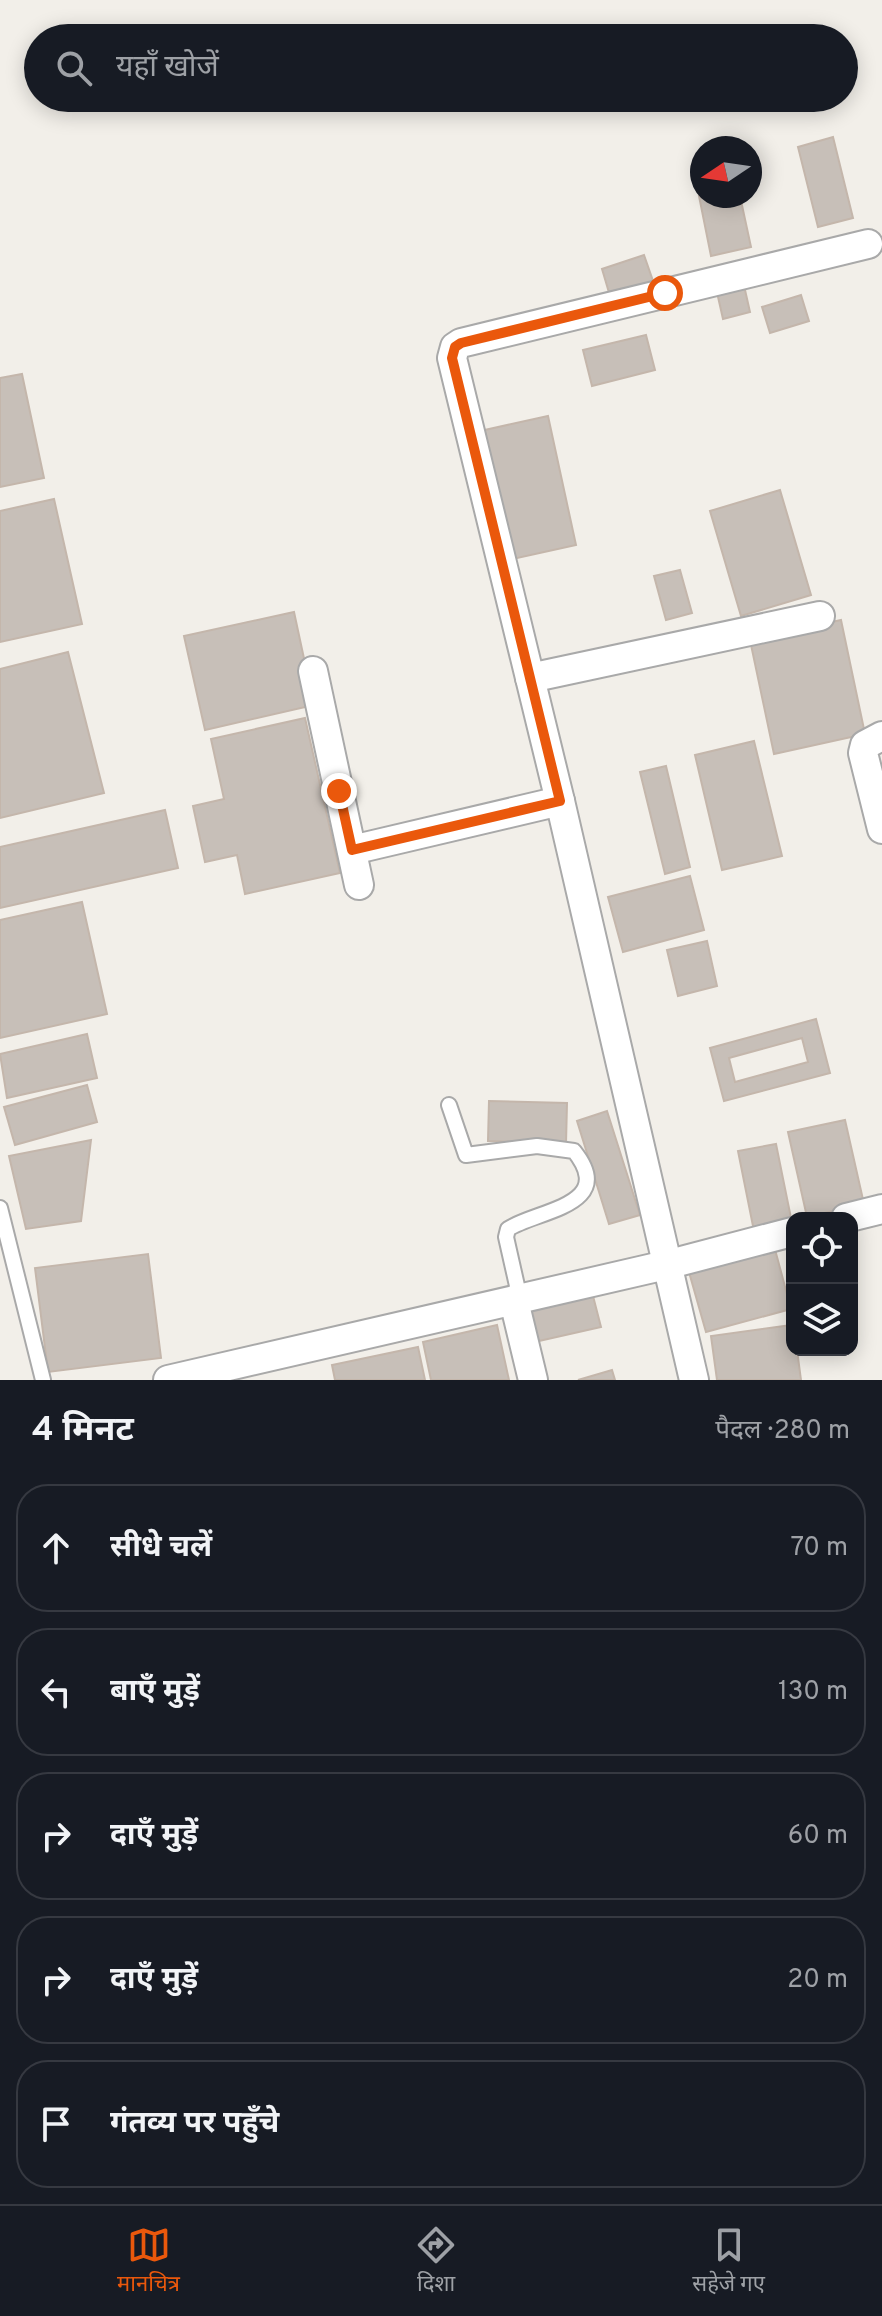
<!DOCTYPE html>
<html lang="hi">
<meta charset="utf-8">
<style>
body{margin:0;font-family:Overpass,"Noto Sans Devanagari",sans-serif;background:#20242c;color:#f1f3f6}
.controls{position:absolute;right:24px;bottom:24px;display:grid;overflow:hidden;border-radius:16px;box-shadow:0 4px 20px #0003}
.controls button{width:72px;height:72px;display:grid;place-items:center;padding:0;border:0;border-bottom:2px solid #363941;background:#171b24;color:#f1f3f6;font:40px sans-serif}
.compass{position:absolute;left:690px;top:136px;width:72px;height:72px;border-radius:50%;background:#171b24;box-shadow:0 4px 20px #0003;rotate:257deg}
.stop{position:absolute;width:24px;height:24px;margin:-18px;border:6px solid #ea580c;border-radius:50%;background:#fff}
.stop.end{background:#ea580c;border-color:#fff;box-shadow:0 2px 8px #0008}
.list{margin:0;padding:0;list-style:none}
h2{display:flex;justify-content:space-between;align-items:center;height:104px;margin:0;padding:0 32px;font-size:34px}
h2 small{font-size:26px;font-weight:400;color:#9ea1a6}
.list li{display:grid;grid-template-columns:52px 1fr auto;gap:24px;align-items:center;box-sizing:border-box;height:128px;margin:0 16px 16px;padding:0 16px;border:2px solid #363941;border-radius:32px}
.list b{display:block;font-size:30px;white-space:nowrap}
.list em{font-size:26px;font-style:normal;color:#9ea1a6}
.icon{flex:none;width:44px;height:44px;fill:none;stroke:currentColor;stroke-width:2;stroke-linecap:round;stroke-linejoin:round}
.map{position:relative;flex:none;width:882px;height:1380px;overflow:hidden}
.search{position:absolute;background:#171b24;box-shadow:0 4px 20px #0003;left:24px;right:24px;top:24px;height:88px;display:flex;align-items:center;gap:20px;box-sizing:border-box;padding:0 28px;border-radius:44px;color:#9ea1a6;font-size:30px}
.sheet{height:824px;background:#171b24}
nav{display:flex;justify-content:space-around;align-items:center;box-sizing:border-box;height:112px;border-top:2px solid #363941;background:#171b24;font-size:22px;color:#9ea1a6}
nav a{display:grid;justify-items:center;gap:4px}
nav .on{color:#ea580c}
.map>svg:first-child{display:block}
</style>
<div class="map">
<svg width="882" height="1380" viewBox="0 0 882 1380">
<rect width="100%" height="100%" fill="#f2efe9"/>
<g fill="#c7bfb8" stroke="#c4b6ab" stroke-width="2" fill-rule="evenodd">
<polygon points="833,137 853,218 818,227 798,147"/>
<polygon points="699,196 740,196 751,247 711,256"/>
<polygon points="644,255 653,281 610,296 602,269"/>
<polygon points="743,281 750,312 723,319 716,288"/>
<polygon points="801,295 809,321 770,333 762,307"/>
<polygon points="646,335 655,370 592,386 583,350"/>
<polygon points="22,374 44,478 0,487 0,378"/>
<polygon points="548,416 576,545 508,560 480,431"/>
<polygon points="780,490 811,595 741,616 710,511"/>
<polygon points="54,499 82,624 0,642 0,511"/>
<polygon points="680,570 692,613 666,620 654,576"/>
<polygon points="294,612 314,705 205,730 184,636"/>
<polygon points="841,620 865,734 774,754 750,640"/>
<polygon points="68,652 104,793 0,818 0,669"/>
<polygon points="305,718 340,873 245,894 237,855 205,862 193,806 224,799 211,739"/>
<polygon points="754,741 782,856 722,870 695,755"/>
<polygon points="666,766 690,867 665,874 640,772"/>
<polygon points="165,810 178,868 0,908 0,847"/>
<polygon points="690,876 704,930 623,952 608,897"/>
<polygon points="82,902 107,1014 0,1038 0,920"/>
<polygon points="707,941 717,986 678,996 667,950"/>
<path d="M816 1019 830 1073 724 1101 710 1048ZM802 1038 808 1062 735 1082 729 1058Z"/>
<polygon points="87,1034 97,1078 7,1098 0,1054"/>
<polygon points="87,1085 97,1122 15,1145 4,1107"/>
<polygon points="489,1101 567,1103 566,1144 488,1141"/>
<polygon points="607,1111 640,1215 609,1224 577,1121"/>
<polygon points="845,1120 864,1204 807,1217 788,1132"/>
<polygon points="91,1140 81,1221 26,1229 9,1156"/>
<polygon points="776,1144 792,1223 754,1231 738,1151"/>
<polygon points="773,1242 791,1309 706,1332 687,1265"/>
<polygon points="148,1254 161,1358 48,1372 35,1268"/>
<polygon points="593,1296 601,1327 530,1343 523,1313"/>
<polygon points="497,1325 509,1380 431,1380 423,1342"/>
<polygon points="792,1325 792,1350 797,1350 801,1380 717,1380 711,1336"/>
<polygon points="418,1347 425,1380 335,1380 332,1365"/>
<polygon points="612,1370 615,1380 578,1380"/>
</g>
<g fill="none" stroke-linecap="round" stroke-linejoin="round">
<defs>
<g id="service">
<path d="M449 1105 466 1155 537 1146 574 1151C618 1206 537 1210 508 1229L506 1237 520 1299"/>
<polyline points="0,1208 43,1380"/>
</g>
<g id="minor">
<polyline points="313,671 359,885"/>
<polyline points="530,678 820,616"/>
<polyline points="882,736 865,745 863,753 882,829"/>
<polyline points="352,850 560,801"/>
<polyline points="846,1218 882,1209"/>
<polyline points="514,1301 533,1380"/>
<polyline points="168,1380 666,1265 792,1232"/>
<polyline points="694,1380 560,801 452,358 455,347 461,343 868,244"/>
</g>
</defs>
<use href="#service" stroke="#a9a9a9" stroke-width="18"/>
<use href="#minor" stroke="#a9a9a9" stroke-width="32"/>
<use href="#service" stroke="#fff" stroke-width="14"/>
<use href="#minor" stroke="#fff" stroke-width="28"/>
</g>
<g fill="none" stroke-linecap="round" stroke-linejoin="round">
<polyline stroke="#ea580c" stroke-width="10" points="339,791 352,850 560,801 452,358 455,347 461,343 665,293"/>
</g>
</svg>
<div class="controls">
<button><svg class="icon" aria-label="locate" viewBox="0 0 24 24"><circle cx="12" cy="12" r="6"/><path d="M12 2v4M12 18v4M2 12h4M18 12h4"/></svg></button>
<button><svg class="icon" aria-label="layers" viewBox="0 0 24 24"><path d="M12 4l9 5-9 5-9-5zM3 14l9 5 9-5"/></svg></button>
</div>
<svg class="compass" viewBox="-18 -18 36 36"><path d="M0-13l5 13h-10z" fill="#e53935"/><path d="M0 13l5-13h-10z" fill="#9ea1a6"/></svg>
<div class="stop" style="left:665px;top:293px"></div>
<div class="stop end" style="left:339px;top:791px"></div>
<div class="search"><svg class="icon" aria-label="search" viewBox="0 0 24 24"><circle cx="10" cy="10" r="6"/><path d="M15 15l6 6"/></svg>यहाँ खोजें</div>
</div>
<section class="sheet">
<h2>4 मिनट<small>पैदल · 280 m</small></h2>
<ul class="list">
<li><svg class="icon" aria-label="ahead" viewBox="0 0 24 24"><path d="M12 20V5M6 11l6-6 6 6"/></svg><div><b>सीधे चलें</b></div><em>70 m</em></li>
<li><svg class="icon" aria-label="left" viewBox="0 0 24 24"><path d="M17 20v-9H6M10 6l-5 5 5 5"/></svg><div><b>बाएँ मुड़ें</b></div><em>130 m</em></li>
<li><svg class="icon" aria-label="right" viewBox="0 0 24 24"><path d="M7 20v-9h11M14 6l5 5-5 5"/></svg><div><b>दाएँ मुड़ें</b></div><em>60 m</em></li>
<li><svg class="icon" aria-label="right" viewBox="0 0 24 24"><path d="M7 20v-9h11M14 6l5 5-5 5"/></svg><div><b>दाएँ मुड़ें</b></div><em>20 m</em></li>
<li><svg class="icon" aria-label="arrive" viewBox="0 0 24 24"><path d="M6 21V4h12l-3 4 3 4H6"/></svg><div><b>गंतव्य पर पहुँचे</b></div></li>
</ul>
</section>
<nav>
<a class="on"><svg class="icon" aria-label="map" viewBox="0 0 24 24"><path d="M3 6l6-2 6 2 6-2v14l-6 2-6-2-6 2zM9 4v14M15 6v14"/></svg>मानचित्र</a>
<a><svg class="icon" aria-label="directions" viewBox="0 0 24 24"><path d="M12 3l9 9-9 9-9-9zM9 14v-3h6M13 9l2 2-2 2"/></svg>दिशा</a>
<a><svg class="icon" aria-label="saved" viewBox="0 0 24 24"><path d="M7 4h10v16l-5-4-5 4z"/></svg>सहेजे गए</a>
</nav>
